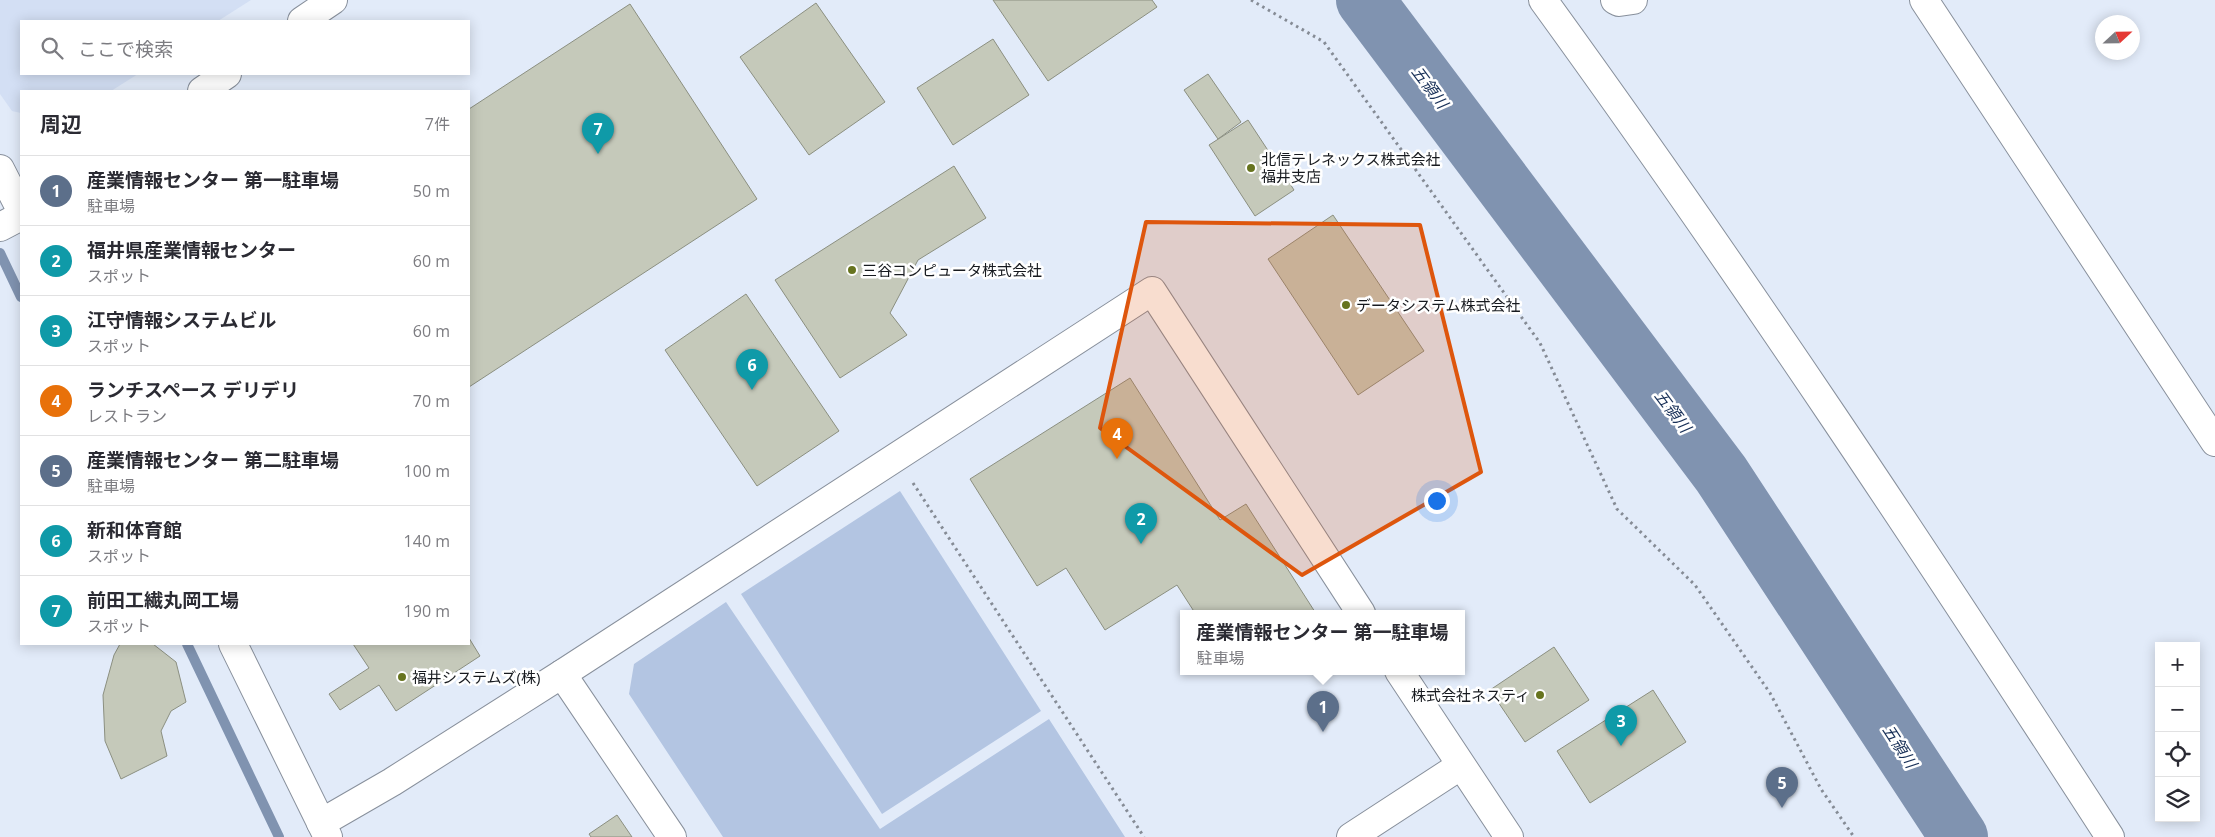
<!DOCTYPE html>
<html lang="ja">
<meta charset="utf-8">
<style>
body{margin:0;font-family:"Open Sans","Noto Sans JP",sans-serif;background:#f2f2f3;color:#2b2b33}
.controls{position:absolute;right:15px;bottom:15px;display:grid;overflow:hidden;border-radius:0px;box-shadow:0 2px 12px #0003}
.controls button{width:45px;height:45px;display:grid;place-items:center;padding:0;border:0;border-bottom:1px solid #e1e1e2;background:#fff;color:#2b2b33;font:25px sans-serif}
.compass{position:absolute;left:2095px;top:15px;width:45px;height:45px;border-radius:50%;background:#fff;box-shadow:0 2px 12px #0003;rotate:68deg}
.you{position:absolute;left:1436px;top:500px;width:18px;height:18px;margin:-12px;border:4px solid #fff;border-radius:50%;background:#1a73e8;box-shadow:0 0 0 8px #1a73e833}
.badge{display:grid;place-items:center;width:32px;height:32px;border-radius:50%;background:#7c3aed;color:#fff;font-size:16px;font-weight:700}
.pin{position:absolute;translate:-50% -41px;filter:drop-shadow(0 1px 2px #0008)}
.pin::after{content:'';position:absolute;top:26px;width:18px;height:15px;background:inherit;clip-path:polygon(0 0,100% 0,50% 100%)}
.popup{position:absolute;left:1180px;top:610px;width:285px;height:65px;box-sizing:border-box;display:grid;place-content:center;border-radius:0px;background:#fff;filter:drop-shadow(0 1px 4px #0005);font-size:16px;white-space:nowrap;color:#7c7c81}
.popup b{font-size:19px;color:#2b2b33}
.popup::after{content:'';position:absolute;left:50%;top:100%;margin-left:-10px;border:10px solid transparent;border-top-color:#fff}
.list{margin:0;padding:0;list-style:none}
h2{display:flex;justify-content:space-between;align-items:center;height:65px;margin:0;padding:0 20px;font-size:21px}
h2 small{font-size:16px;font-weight:400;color:#7c7c81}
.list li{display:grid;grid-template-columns:32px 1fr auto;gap:15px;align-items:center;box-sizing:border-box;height:70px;padding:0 20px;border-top:1px solid #e1e1e2}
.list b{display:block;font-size:19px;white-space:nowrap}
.list p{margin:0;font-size:16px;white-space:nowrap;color:#7c7c81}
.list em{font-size:16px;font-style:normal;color:#7c7c81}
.icon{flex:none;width:28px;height:28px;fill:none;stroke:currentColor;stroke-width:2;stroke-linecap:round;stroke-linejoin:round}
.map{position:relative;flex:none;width:2215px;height:837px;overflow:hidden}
.search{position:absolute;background:#fff;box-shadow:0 2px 12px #0003;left:20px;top:20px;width:450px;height:55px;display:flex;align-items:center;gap:12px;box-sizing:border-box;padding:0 18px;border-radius:0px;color:#7c7c81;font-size:19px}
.panel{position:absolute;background:#fff;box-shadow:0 2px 12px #0003;left:20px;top:90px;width:450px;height:555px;border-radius:0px}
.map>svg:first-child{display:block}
</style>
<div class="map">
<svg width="2215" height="837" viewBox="0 0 2215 837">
<rect width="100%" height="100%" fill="#e2ebf9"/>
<polygon fill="#d3dff4" points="0,0 251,0 218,21 21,21 21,74 138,74 111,91 21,91 21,113 12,111 0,94"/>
<g fill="#b3c5e2">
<polygon points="900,491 1041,711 882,814 741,594"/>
<polygon points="726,602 880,829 1049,719 1125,837 723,837 629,694 634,664"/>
</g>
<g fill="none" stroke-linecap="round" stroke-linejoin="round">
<g stroke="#8093b0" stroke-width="10">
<polyline points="0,253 21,297"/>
<polyline points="187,644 279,837"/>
</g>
<polyline stroke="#8093b0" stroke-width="58" points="1365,0 1721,474 1959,837"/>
</g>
<g fill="#c5c9ba" stroke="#8b8f80">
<polygon points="993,0 1152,0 1157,7 1048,81"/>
<polygon points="816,3 885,102 809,155 740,57"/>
<polygon points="630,4 757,199 469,387 469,109"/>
<polygon points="993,39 1029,95 953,145 917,88"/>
<polygon points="1208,74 1241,122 1218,139 1184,90"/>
<polygon points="1248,120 1294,190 1255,216 1209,145"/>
<polygon points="954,166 986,218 918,260 890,313 907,335 840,378 775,280"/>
<polygon points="1333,215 1424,351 1358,395 1268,259"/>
<polygon points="746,294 839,431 757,486 665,350"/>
<polygon points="1130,378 1220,520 1246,504 1315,612 1195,613 1177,585 1105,630 1066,568 1037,586 970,479"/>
<polygon points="469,638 480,656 396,711 379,685 340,710 329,694 369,668 353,644 469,644"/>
<polygon points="120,644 153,644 176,662 186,702 171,711 161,731 167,756 121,779 105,741 103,695 114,655"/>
<polygon points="1554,647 1589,700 1525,742 1490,690"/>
<polygon points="1653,690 1686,742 1590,803 1557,751"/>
<polygon points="617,815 632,837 591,837 589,834"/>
</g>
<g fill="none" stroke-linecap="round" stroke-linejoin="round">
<defs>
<g id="minor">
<path d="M1543 0C1741 273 1927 554 2110 837"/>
<polyline points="1615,0 1619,2 1633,0"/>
<polyline points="1924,0 2215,442"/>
<polyline points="302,21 333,0"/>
<polyline points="202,91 227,74"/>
<polyline points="0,169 21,210"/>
<polyline points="0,227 21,216"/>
<polyline points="233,644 328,837"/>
<polyline points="1399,671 1509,837"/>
<polyline points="562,674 672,837"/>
<polyline points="321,823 392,782 562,674 1152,291 1361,613"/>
<polyline points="1351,837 1460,766"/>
</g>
</defs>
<use href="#minor" stroke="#88909c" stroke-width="30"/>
<g stroke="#858b95" stroke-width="3" stroke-dasharray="2.5 4" stroke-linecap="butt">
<polyline points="1251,0 1324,42 1540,343 1617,509 1695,585 1770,693 1821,789 1854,837"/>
<polyline points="913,483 1144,837"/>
</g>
<use href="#minor" stroke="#fff" stroke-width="28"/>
</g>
<path fill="#de560d" fill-opacity="0.2" stroke="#de560d" stroke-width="4" stroke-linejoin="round" d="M1146 222 1420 225 1481 472 1302 575 1100 428Z"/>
<g fill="#67741f" stroke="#fff" stroke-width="2">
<circle cx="1251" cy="168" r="5"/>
<circle cx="852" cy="270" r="5"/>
<circle cx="1346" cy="305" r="5"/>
<circle cx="402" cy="677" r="5"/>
<circle cx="1540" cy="695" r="5"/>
</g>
<g text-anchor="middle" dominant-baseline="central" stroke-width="5" stroke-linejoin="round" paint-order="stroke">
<g font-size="15" fill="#171a1f" stroke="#fff" text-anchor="start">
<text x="1261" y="159">北信テレネックス株式会社<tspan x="1261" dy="17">福井支店</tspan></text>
<text x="862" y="270">三谷コンピュータ株式会社</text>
<text x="1356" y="305">データシステム株式会社</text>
<text x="412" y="677">福井システムズ(株)</text>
<text x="1530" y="695" text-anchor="end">株式会社ネスティ</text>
</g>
<g font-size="16" font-style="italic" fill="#162e56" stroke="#fff">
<text transform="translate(1430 87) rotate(53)">五領川</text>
<text transform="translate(1673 411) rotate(53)">五領川</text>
<text transform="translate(1900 746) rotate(57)">五領川</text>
</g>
</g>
</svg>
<div class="controls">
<button>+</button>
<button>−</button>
<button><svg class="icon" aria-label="locate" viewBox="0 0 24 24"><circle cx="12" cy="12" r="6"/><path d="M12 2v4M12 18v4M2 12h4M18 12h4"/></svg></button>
<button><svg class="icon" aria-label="layers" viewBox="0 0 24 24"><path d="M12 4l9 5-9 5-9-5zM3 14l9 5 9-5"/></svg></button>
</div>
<svg class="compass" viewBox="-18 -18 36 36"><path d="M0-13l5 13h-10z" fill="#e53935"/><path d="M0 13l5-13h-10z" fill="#7c7c81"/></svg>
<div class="you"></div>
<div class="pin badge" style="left:1323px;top:732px;background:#5c6f8a">1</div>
<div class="popup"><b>産業情報センター 第一駐車場</b>駐車場</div>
<div class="pin badge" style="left:1141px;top:544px;background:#0f9aa8">2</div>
<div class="pin badge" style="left:1621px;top:746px;background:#0f9aa8">3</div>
<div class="pin badge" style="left:1117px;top:459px;background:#e8710a">4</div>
<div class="pin badge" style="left:1782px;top:808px;background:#5c6f8a">5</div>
<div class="pin badge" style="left:752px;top:390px;background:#0f9aa8">6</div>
<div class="pin badge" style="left:598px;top:154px;background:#0f9aa8">7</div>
<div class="search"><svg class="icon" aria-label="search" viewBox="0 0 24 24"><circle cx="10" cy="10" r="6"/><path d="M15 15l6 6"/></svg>ここで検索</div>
<section class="panel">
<h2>周辺<small>7件</small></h2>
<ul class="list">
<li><span class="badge" style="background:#5c6f8a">1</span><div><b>産業情報センター 第一駐車場</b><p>駐車場</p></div><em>50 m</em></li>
<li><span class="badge" style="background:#0f9aa8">2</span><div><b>福井県産業情報センター</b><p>スポット</p></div><em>60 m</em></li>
<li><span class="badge" style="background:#0f9aa8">3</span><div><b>江守情報システムビル</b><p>スポット</p></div><em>60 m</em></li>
<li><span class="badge" style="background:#e8710a">4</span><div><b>ランチスペース デリデリ</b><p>レストラン</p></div><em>70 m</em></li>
<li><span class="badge" style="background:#5c6f8a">5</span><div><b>産業情報センター 第二駐車場</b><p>駐車場</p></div><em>100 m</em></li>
<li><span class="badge" style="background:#0f9aa8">6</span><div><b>新和体育館</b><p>スポット</p></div><em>140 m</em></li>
<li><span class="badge" style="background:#0f9aa8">7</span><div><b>前田工繊丸岡工場</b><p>スポット</p></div><em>190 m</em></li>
</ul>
</section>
</div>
